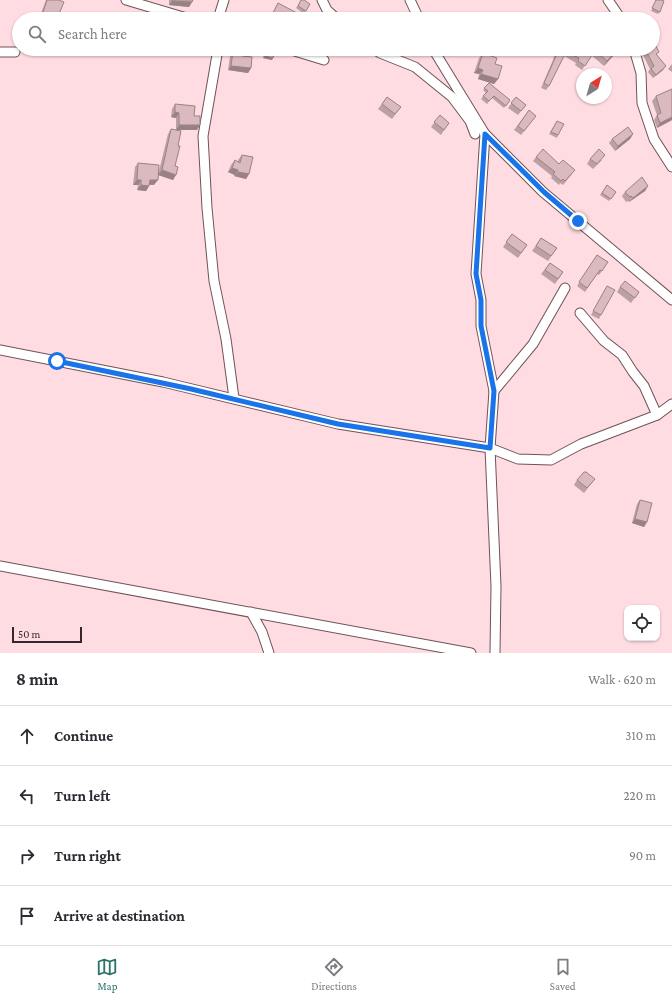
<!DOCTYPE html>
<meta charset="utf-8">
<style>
body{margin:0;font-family:"Crimson Pro",serif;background:#f7f7f7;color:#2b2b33}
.controls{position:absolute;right:12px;bottom:12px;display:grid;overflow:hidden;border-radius:8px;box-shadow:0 1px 3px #0004}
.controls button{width:36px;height:36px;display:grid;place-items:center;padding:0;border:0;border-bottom:1px solid #e1e1e2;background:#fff;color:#2b2b33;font:20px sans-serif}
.compass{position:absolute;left:576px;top:68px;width:36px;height:36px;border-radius:50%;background:#fff;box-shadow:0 1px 3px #0004;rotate:37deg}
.scale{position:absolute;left:12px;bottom:10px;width:70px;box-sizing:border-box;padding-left:4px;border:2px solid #34272a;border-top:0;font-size:11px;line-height:14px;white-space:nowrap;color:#34272a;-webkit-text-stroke:3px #fedce1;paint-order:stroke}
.stop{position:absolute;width:12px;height:12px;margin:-9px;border:3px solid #1a73e8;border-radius:50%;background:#fff}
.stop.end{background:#1a73e8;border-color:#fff;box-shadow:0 1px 4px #0008}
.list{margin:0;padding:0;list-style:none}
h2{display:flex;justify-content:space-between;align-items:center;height:52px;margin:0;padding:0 16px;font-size:17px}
h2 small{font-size:13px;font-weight:400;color:#7c7c81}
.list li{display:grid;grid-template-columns:26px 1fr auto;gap:12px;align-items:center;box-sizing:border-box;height:60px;padding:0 16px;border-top:1px solid #e1e1e2}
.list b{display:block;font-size:15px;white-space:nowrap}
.list em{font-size:13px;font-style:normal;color:#7c7c81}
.icon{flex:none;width:22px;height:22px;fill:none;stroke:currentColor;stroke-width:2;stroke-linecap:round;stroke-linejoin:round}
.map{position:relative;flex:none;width:672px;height:653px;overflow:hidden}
.search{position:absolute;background:#fff;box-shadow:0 1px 3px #0004;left:12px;right:12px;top:12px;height:44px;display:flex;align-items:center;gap:10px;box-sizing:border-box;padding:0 14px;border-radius:22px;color:#7c7c81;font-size:15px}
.sheet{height:292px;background:#fff}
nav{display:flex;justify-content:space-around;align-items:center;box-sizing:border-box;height:56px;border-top:1px solid #e1e1e2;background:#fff;font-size:11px;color:#7c7c81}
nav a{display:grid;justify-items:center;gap:2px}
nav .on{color:#2b736c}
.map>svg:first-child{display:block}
</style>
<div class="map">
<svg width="672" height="653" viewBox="0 0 672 653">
<rect width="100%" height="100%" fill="#fedce1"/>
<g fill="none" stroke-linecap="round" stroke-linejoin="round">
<defs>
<g id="street">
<polyline points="126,0 190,19"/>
<polyline points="322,0 327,10 337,19"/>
<polyline points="410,0 419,19"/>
<polyline points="608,0 621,19"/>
<polyline points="218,19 224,0"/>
<polyline points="218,49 203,136 207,208 214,281 226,339 234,398"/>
<polyline points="288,49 324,60"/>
<polyline points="374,49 380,53 415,67 452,97 470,121 475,134"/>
<polyline points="433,49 485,134 543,192 672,300"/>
<polyline points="634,49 641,73 642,103 654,139 672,167"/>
<polyline points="0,52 15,52"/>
<polyline points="485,134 476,274 481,300 481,326 494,391 490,448 496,586 495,653"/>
<polyline points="580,313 604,341 622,355 633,372 644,386 657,415"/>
<polyline points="0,350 163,382 338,424 490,448 518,459 551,460 581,444 657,415 672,404"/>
<polyline points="494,391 533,344 565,288"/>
<polyline points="0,566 471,653"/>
<polyline points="251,612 262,632 269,653"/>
</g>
</defs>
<use href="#street" stroke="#6f5358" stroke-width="11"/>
<use href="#street" stroke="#fff" stroke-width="9"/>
</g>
<g fill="#bba0a4">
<polygon points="46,0 59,0 57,19 39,19"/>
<polygon points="169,0 193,0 192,2 189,7 169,5"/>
<polygon points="301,0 310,4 304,14 296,8"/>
<polygon points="656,0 661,0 660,12 658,14 651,11"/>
<polygon points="278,3 296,19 269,19"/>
<polygon points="265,49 275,49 273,58 272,60 263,58"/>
<polygon points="553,49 580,49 591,54 589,53 592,49 613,49 613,56 604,66 591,55 582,70 575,65 576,63 564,56 549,86 546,90 541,88 553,60 554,56 551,54"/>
<polygon points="640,49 653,49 663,70 653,78 648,72 650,69"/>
<polygon points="233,51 242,56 251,68 248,73 228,70 230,56"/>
<polygon points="483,53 495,64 498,79 494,84 478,79 479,74 474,73 479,58"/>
<polygon points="672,64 672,72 668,69"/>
<polygon points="489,83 510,100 504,108 492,98 487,104 481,99 486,93 483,90"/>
<polygon points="656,96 672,120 657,128 654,120 657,115 652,101"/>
<polygon points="387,97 401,107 392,119 378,109"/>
<polygon points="516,97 526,105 518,115 508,108"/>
<polygon points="175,104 194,116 197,130 176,130 176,118 171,117 172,109"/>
<polygon points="529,110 536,116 521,135 514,130"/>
<polygon points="440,115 449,123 441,135 431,127"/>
<polygon points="557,121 558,135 557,138 549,134"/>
<polygon points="171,129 178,146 173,180 158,175 168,134"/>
<polygon points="633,134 630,139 615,151 609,143 612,139"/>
<polygon points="242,155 249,174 246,179 234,176 235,175 228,172 231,165 235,160 238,162 238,160"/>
<polygon points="536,157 559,164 572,174 563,185 560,183 559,185 551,178 552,176 533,161"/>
<polygon points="590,159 602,160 593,169 587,164"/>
<polygon points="138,163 154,185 149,185 149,186 146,191 137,190 138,185 133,185 135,167"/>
<polygon points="607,185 616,192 609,201 600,195"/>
<polygon points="648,186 645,191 629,202 628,201 626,202 622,196 625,192"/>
<polygon points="512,234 527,245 518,258 503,247"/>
<polygon points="541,238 557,248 548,261 532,251"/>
<polygon points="597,255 608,262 599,275 597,274 585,292 577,286"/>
<polygon points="550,263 563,272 555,284 541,274"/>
<polygon points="607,286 601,315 599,319 591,315"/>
<polygon points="620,287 639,292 631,303 617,292"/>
<polygon points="595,479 584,493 574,485 577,480"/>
<polygon points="640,500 647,522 644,527 632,523 637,504"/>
</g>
<g fill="#998286">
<polygon points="172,1 192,2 189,7 169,5"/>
<polygon points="42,15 54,19 39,19"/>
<polygon points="616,51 613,56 604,66 607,61"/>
<polygon points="265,56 273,58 272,60 263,58"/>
<polygon points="231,66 251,68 248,73 228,70"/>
<polygon points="666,66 663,70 653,78 656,75"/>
<polygon points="478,68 483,70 479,74 474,73"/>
<polygon points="481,74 498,79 494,84 478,79"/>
<polygon points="175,112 179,113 176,118 171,117"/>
<polygon points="672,117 672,120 657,128 660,123"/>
<polygon points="179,125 200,125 197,130 176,130"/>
<polygon points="633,134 630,139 615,151 618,146"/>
<polygon points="232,168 238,170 235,175 228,172"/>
<polygon points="162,170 176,175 173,180 158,175"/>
<polygon points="238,172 249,174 246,179 234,176"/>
<polygon points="137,180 141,180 138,185 133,185"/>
<polygon points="150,180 158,180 154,185 147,184"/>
<polygon points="141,185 149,186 146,191 137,190"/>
<polygon points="648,186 645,191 629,202 633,198"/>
<polygon points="635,519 647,522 644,527 632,523"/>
</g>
<g fill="#dababf" stroke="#998286">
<polygon points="47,0 59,0 64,2 57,19 54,19 42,15"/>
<polygon points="172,0 193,0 192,2 172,1"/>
<polygon points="301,0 304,0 310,4 306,11 298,6"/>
<polygon points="656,0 661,0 664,1 660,12 652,8"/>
<polygon points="278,3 299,14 296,19 279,19 272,15"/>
<polygon points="656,46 659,52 656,54 666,66 656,75 651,69 654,66 645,49 653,49 653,47"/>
<polygon points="266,49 275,49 273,58 265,56"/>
<polygon points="554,49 580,49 592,55 585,66 578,61 579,58 566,52 549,86 544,83 556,56 557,52 554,50"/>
<polygon points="593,49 613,49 616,51 607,61"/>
<polygon points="233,51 242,53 242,56 252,57 251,68 231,66"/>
<polygon points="483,53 497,58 495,64 502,66 498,79 481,74 483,70 478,68"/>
<polygon points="489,83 510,100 506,106 494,96 489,101 483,96 488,91 484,88"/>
<polygon points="672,89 672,117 660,123 657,115 661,113 656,96"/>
<polygon points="387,97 401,107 395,114 382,104"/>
<polygon points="516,97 526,105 521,111 511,103"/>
<polygon points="175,104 195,106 194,116 200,116 200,125 179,125 179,113 175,112"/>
<polygon points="529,110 536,116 524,131 518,126"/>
<polygon points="440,115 449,123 444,130 434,122"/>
<polygon points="557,121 564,124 558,135 551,132"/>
<polygon points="628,127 633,134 618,146 612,139"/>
<polygon points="171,129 181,131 178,146 180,146 175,166 178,167 176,175 162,170"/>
<polygon points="543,149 559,164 563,160 575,170 565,181 563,179 561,181 553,174 555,172 536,157"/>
<polygon points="599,149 605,155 597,164 590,159"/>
<polygon points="242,155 253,157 249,174 238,172 238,170 232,168 235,160 240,163"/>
<polygon points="138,163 159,165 158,180 150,180 149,186 141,185 141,180 137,180"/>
<polygon points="642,177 648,186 633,198 631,196 630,197 625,192"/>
<polygon points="607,185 616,192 611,199 602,193"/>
<polygon points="512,234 527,245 521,253 506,242"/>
<polygon points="541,238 557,248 551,256 536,246"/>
<polygon points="597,255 608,262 602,271 600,270 587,288 579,282"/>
<polygon points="550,263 563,272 558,279 545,270"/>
<polygon points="625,281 639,292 635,298 620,287"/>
<polygon points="607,286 615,290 601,315 593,311"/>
<polygon points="584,472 586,472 595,479 587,488 577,480"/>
<polygon points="640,500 652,503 647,522 635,519"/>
</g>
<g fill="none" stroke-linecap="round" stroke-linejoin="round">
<polyline stroke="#1a73e8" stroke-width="5" points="57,361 191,389 338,424 490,448 494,391 481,326 481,300 476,274 485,134 544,192 578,221"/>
</g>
</svg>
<div class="controls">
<button><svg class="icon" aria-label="locate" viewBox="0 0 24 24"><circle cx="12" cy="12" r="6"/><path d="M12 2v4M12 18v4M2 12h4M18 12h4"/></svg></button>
</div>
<svg class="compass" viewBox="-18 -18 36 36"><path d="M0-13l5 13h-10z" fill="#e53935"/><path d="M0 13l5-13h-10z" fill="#7c7c81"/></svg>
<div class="scale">50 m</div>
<div class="stop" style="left:57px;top:361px"></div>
<div class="stop end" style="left:578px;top:221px"></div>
<div class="search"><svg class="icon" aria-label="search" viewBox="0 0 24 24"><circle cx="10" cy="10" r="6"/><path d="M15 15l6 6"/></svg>Search here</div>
</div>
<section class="sheet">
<h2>8 min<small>Walk · 620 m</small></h2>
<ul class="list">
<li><svg class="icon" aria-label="ahead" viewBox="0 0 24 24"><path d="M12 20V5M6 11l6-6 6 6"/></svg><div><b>Continue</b></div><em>310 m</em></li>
<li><svg class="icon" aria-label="left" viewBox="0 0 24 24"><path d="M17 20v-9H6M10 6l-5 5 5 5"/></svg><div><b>Turn left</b></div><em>220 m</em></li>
<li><svg class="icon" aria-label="right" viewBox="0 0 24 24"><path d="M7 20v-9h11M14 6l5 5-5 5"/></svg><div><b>Turn right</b></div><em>90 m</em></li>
<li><svg class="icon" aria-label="arrive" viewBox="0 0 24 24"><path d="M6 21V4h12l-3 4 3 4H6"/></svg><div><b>Arrive at destination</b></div></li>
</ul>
</section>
<nav>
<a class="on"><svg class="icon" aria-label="map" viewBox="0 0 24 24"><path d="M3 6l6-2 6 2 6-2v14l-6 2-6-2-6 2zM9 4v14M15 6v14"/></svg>Map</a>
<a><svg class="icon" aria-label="directions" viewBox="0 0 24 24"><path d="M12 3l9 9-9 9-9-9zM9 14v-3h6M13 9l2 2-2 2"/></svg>Directions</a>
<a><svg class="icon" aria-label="saved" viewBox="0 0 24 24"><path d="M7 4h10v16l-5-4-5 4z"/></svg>Saved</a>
</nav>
